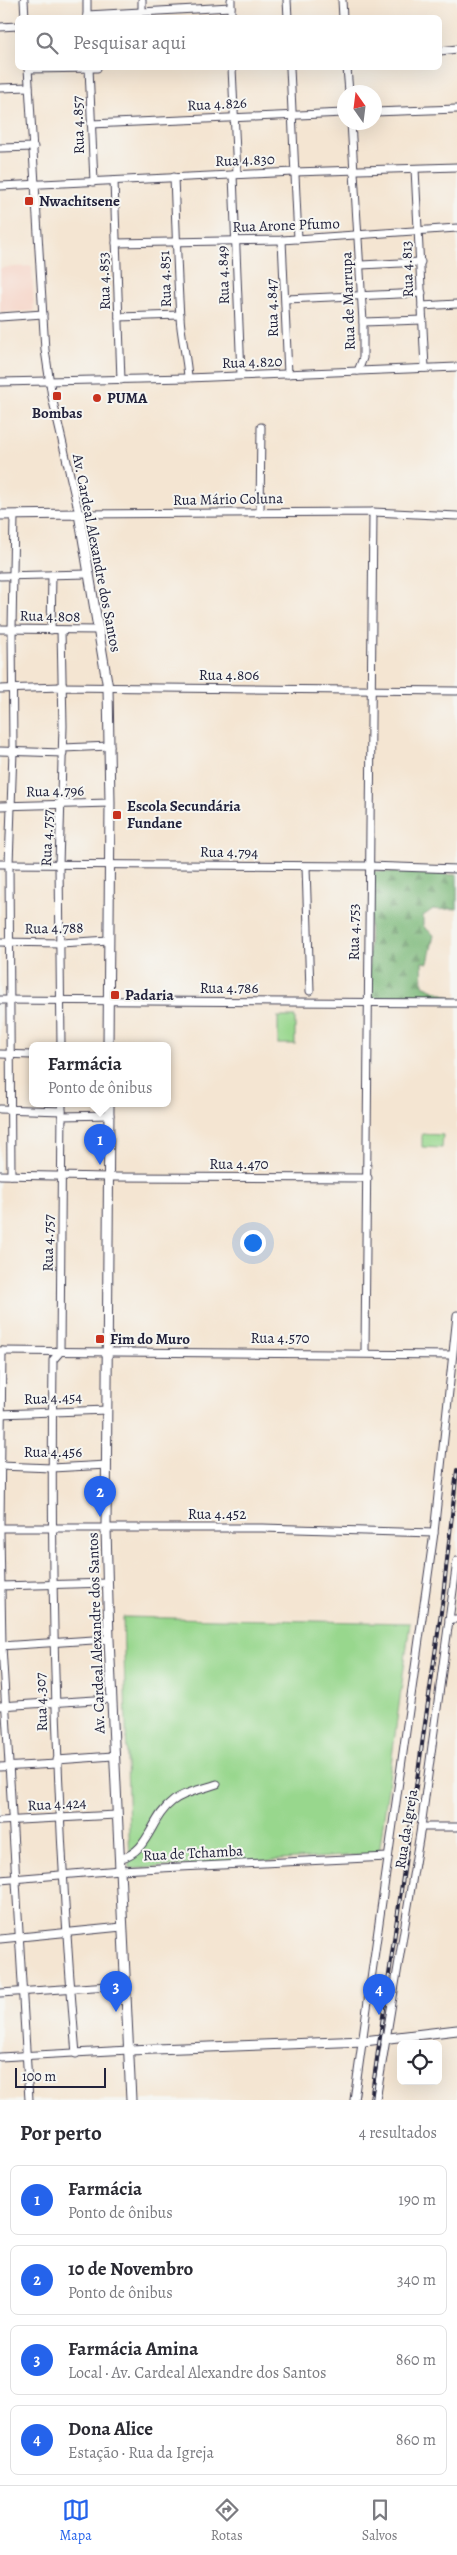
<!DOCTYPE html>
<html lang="pt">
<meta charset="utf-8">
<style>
body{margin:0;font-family:Alegreya,serif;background:#f2f2f3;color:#2b2b33}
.controls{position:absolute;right:15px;bottom:15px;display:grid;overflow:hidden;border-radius:8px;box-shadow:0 5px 20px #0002}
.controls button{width:45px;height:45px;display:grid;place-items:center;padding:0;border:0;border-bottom:1px solid #e1e1e2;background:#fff;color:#2b2b33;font:25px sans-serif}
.compass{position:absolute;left:337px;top:85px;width:45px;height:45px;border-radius:50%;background:#fff;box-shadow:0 5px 20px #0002;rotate:346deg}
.scale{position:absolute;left:15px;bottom:12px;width:91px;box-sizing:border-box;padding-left:5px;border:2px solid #22223b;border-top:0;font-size:14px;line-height:18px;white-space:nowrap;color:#22223b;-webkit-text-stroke:4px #f6f6f2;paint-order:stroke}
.you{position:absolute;left:252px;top:1242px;width:18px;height:18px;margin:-12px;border:4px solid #fff;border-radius:50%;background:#1a73e8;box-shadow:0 0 0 8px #1a73e833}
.badge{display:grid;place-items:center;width:32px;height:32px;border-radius:50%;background:#2563eb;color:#fff;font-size:16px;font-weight:700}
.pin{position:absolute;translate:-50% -41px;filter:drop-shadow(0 1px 2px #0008)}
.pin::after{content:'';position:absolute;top:26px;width:18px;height:15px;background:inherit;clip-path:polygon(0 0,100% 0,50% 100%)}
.popup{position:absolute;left:29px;top:1042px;width:142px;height:65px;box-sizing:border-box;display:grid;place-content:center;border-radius:8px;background:#fff;filter:drop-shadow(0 1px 4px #0005);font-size:16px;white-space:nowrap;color:#7c7c81}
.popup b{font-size:19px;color:#2b2b33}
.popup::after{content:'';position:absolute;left:50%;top:100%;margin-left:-10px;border:10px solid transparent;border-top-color:#fff}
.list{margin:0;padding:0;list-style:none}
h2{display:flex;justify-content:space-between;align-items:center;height:65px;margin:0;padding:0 20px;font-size:21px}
h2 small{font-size:16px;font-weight:400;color:#7c7c81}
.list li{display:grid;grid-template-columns:32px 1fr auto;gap:15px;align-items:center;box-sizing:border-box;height:70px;margin:0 10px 10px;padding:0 10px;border:1px solid #e1e1e2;border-radius:8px}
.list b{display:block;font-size:19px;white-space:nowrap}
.list p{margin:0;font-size:16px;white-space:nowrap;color:#7c7c81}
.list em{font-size:16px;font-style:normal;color:#7c7c81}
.icon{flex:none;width:28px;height:28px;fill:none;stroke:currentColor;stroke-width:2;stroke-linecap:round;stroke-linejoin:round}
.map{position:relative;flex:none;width:457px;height:2100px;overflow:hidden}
.search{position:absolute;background:#fff;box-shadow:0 5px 20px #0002;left:15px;right:15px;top:15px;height:55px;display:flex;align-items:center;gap:12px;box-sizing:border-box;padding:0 18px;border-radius:8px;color:#7c7c81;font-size:19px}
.sheet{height:385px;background:#fff}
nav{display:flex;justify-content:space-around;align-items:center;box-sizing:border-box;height:70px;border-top:1px solid #e1e1e2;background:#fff;font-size:14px;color:#7c7c81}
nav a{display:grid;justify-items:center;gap:2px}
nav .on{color:#2563eb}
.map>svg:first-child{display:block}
</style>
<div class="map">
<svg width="457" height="2100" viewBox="0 0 457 2100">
<defs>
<pattern id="forest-firs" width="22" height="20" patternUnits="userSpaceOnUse" patternTransform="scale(1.25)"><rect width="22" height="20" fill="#7ab878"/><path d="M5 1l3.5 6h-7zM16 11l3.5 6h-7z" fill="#649564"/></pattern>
</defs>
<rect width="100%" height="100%" fill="#f6f6f2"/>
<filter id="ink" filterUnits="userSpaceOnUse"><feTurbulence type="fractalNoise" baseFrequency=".02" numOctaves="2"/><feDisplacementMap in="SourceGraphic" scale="10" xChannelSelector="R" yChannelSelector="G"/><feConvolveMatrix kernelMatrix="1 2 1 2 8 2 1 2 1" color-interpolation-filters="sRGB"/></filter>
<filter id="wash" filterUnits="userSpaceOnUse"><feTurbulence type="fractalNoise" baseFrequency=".0096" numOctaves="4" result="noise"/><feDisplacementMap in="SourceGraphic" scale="20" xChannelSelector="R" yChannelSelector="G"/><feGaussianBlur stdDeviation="1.12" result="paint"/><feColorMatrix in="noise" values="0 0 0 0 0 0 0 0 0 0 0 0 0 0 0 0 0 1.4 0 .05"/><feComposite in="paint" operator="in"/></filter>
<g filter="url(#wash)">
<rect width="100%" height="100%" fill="#f4e5d2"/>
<polygon fill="#f6d2c4" points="32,266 34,311 0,312 0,268"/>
<g fill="#98d78d" stroke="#5d7c64">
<rect x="278" y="1017" width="17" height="27"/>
<polygon points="422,1134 443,1135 442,1148 422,1147"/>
<polygon points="123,1617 410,1623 379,1854 130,1869"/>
</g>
<path fill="url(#forest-firs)" stroke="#4e6d5a" d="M371 871 457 875V909C448 908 442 911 433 909L423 916V926L434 935 428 963 422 962 423 985 457 1000 368 1002Z"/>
</g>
<g filter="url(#ink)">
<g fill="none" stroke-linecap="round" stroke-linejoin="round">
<defs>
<g id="minor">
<polyline points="24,0 25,18"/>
<polyline points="87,0 87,18"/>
<polyline points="142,0 142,10"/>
<polyline points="231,0 231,18"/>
<polyline points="287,0 288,18"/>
<polyline points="342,0 343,18"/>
<polyline points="87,15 231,7"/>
<polyline points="0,27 18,26"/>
<polyline points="440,51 457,49"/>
<polyline points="28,68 45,350 52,397 79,514 373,512 457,516"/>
<polyline points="89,68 94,182"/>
<polyline points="232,68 237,174"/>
<polyline points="290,68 298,239"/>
<polyline points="347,68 349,92"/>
<polyline points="28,69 97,68"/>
<polyline points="0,88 29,87"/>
<polyline points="374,112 457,109"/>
<polyline points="351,122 363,322 363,358 358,371"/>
<polyline points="91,124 344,113"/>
<polyline points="0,148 34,147"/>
<polyline points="415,169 425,368"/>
<polyline points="233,175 241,375"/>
<path d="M174 177C176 224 177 270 180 317 181 338 187 357 188 378"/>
<polyline points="114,181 121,380"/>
<polyline points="0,186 294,172 457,167"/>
<polyline points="282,240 288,374"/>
<polyline points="116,243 282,240 457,228"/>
<polyline points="361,265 421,262"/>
<polyline points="286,299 422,293"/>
<polyline points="422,306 457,304"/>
<polyline points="0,317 43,314"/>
<polyline points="119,317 180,315"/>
<polyline points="363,322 423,320"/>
<polyline points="0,382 188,378 457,367"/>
<polyline points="260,513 261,427"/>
<polyline points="0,576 88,574"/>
<polyline points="0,629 100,630"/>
<polyline points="51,630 52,575"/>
<polyline points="61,630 63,726 59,865 61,1046"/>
<polyline points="0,689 61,687 457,691"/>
<polyline points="63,748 110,746"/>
<polyline points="0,751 63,753"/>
<polyline points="0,806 110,803"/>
<polyline points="0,864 368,866 457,869"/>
<polyline points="306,867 310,991"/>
<polyline points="0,942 61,943 109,940"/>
<polyline points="0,1000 457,1003"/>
<polyline points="0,1054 32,1055"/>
<path d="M62 1104 60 1352 53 1360C50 1592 56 1823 76 2054"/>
<polyline points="0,1109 62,1111"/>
<polyline points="62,1116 110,1115"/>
<polyline points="0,1175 109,1177 368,1178"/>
<polyline points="11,1175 9,864 13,751 12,629 14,515"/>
<polyline points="0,1351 452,1355"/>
<polyline points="365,1352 373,512"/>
<polyline points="0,1414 107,1410"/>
<polyline points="0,1466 52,1468 107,1465"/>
<polyline points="0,1525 2,1351"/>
<polyline points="0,1528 262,1528 434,1533"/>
<polyline points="0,1532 2,1646 29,2100"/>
<polyline points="0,1586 108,1583"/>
<polyline points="449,1619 457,1619"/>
<polyline points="0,1646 109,1639"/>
<polyline points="0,1706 111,1699"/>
<polyline points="57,1760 113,1756"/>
<polyline points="0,1767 57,1764"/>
<polyline points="0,1821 116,1815"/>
<polyline points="421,1827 457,1827"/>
<path d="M119 1859C151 1851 149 1819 173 1801 184 1792 203 1789 217 1784"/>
<polyline points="0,1880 120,1870 388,1857"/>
<polyline points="0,1939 122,1927"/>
<polyline points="0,1993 125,1985"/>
<polyline points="0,2057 129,2050"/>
<polyline points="354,2100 434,1533 457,1315"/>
<polyline points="376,2100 421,1827 457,1561"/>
</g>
<g id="major">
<polyline points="0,515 79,514 108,688 110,803 108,1046"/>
<polyline points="109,1104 106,1528 109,1639 131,2100"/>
<polyline points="129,2050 364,2041 457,2030"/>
</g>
</defs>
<use href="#minor" stroke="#423f52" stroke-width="9"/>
<use href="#major" stroke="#423f52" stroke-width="11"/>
<use href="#minor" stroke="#fff" stroke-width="7"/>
<use href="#major" stroke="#fff" stroke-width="9"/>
<defs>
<polyline id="rail" points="371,2100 442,1605 457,1470"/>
</defs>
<use href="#rail" stroke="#22223b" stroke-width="4"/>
<use href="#rail" stroke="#f6f6f2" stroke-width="2" stroke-dasharray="5.5" stroke-linecap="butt"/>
</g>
</g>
<g fill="#c8321e" stroke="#f6f6f2" stroke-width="2">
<rect x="24" y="196" width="10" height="10" rx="2.5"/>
<rect x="52" y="391" width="10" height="10" rx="2.5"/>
<circle cx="97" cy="398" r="5"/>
<rect x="112" y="810" width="10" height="10" rx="2.5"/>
<rect x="110" y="990" width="10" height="10" rx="2.5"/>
<rect x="95" y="1334" width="10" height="10" rx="2.5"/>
</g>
<g text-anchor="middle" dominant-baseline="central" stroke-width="4" stroke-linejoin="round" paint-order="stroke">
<g font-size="15" fill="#22223b" stroke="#f6f6f2">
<text transform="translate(217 104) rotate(-3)">Rua 4.826</text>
<text transform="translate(78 125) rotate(-92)">Rua 4.857</text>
<text transform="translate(245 160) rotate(-2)">Rua 4.830</text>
<text transform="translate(286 225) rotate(-2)">Rua Arone Pfumo</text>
<text transform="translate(407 269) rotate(-92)">Rua 4.813</text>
<text transform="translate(223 275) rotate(-92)">Rua 4.849</text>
<text transform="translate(165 279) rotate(-92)">Rua 4.851</text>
<text transform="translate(104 281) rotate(-92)">Rua 4.853</text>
<text transform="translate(348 301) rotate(-92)">Rua de Marrupa</text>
<text transform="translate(272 308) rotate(-92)">Rua 4.847</text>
<text transform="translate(252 362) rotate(-2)">Rua 4.820</text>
<text transform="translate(228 499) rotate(-1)">Rua Mário Coluna</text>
<text transform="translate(97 553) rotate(79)">Av. Cardeal Alexandre dos Santos</text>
<text transform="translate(50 616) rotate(1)">Rua 4.808</text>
<text x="229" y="675">Rua 4.806</text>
<text transform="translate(55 791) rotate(-1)">Rua 4.796</text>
<text transform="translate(47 838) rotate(-88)">Rua 4.757</text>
<text transform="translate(229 852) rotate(1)">Rua 4.794</text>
<text transform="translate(54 928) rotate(-1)">Rua 4.788</text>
<text transform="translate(354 932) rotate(-90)">Rua 4.753</text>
<text x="229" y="988">Rua 4.786</text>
<text x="239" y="1164">Rua 4.470</text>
<text transform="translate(48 1243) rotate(-89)">Rua 4.757</text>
<text x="280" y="1338">Rua 4.570</text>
<text transform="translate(53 1398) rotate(-2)">Rua 4.454</text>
<text x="53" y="1452">Rua 4.456</text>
<text x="217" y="1514">Rua 4.452</text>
<text transform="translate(96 1633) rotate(-92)">Av. Cardeal Alexandre dos Santos</text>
<text transform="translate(41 1702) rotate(-92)">Rua 4.307</text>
<text transform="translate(57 1804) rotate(-3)">Rua 4.424</text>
<text transform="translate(406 1829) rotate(-81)">Rua da Igreja</text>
<text transform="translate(193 1853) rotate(-3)">Rua de Tchamba</text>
</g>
<g font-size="15" font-weight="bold" fill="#22223b" stroke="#f6f6f2" text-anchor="start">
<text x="39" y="201">Nwachitsene</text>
<text x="107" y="398">PUMA</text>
<text x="57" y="413" text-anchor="middle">Bombas</text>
<text x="127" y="806">Escola Secundária<tspan x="127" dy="17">Fundane</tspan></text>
<text x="125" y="995">Padaria</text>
<text x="110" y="1339">Fim do Muro</text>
</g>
</g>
</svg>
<div class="controls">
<button><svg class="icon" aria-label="locate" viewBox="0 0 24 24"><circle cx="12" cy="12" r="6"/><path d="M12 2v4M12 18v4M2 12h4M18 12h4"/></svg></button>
</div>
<svg class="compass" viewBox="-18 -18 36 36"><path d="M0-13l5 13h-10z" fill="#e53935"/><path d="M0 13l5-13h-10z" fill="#7c7c81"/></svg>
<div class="scale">100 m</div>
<div class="you"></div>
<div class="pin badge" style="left:100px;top:1165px">1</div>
<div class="popup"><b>Farmácia</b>Ponto de ônibus</div>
<div class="pin badge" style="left:100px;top:1517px">2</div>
<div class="pin badge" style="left:116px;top:2012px">3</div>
<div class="pin badge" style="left:379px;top:2015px">4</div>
<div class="search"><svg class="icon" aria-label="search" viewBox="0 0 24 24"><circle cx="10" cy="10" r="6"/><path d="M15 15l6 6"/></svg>Pesquisar aqui</div>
</div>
<section class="sheet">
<h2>Por perto<small>4 resultados</small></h2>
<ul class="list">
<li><span class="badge">1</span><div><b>Farmácia</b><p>Ponto de ônibus</p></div><em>190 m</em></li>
<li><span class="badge">2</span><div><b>10 de Novembro</b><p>Ponto de ônibus</p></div><em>340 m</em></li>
<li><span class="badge">3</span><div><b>Farmácia Amina</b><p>Local · Av. Cardeal Alexandre dos Santos</p></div><em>860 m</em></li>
<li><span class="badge">4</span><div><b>Dona Alice</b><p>Estação · Rua da Igreja</p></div><em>860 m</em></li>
</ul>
</section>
<nav>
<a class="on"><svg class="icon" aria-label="map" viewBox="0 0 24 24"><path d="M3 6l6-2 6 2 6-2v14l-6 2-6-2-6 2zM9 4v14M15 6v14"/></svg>Mapa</a>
<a><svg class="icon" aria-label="directions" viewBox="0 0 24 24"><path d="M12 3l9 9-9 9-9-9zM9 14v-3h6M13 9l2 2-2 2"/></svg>Rotas</a>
<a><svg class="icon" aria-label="saved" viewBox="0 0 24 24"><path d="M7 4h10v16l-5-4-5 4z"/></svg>Salvos</a>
</nav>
